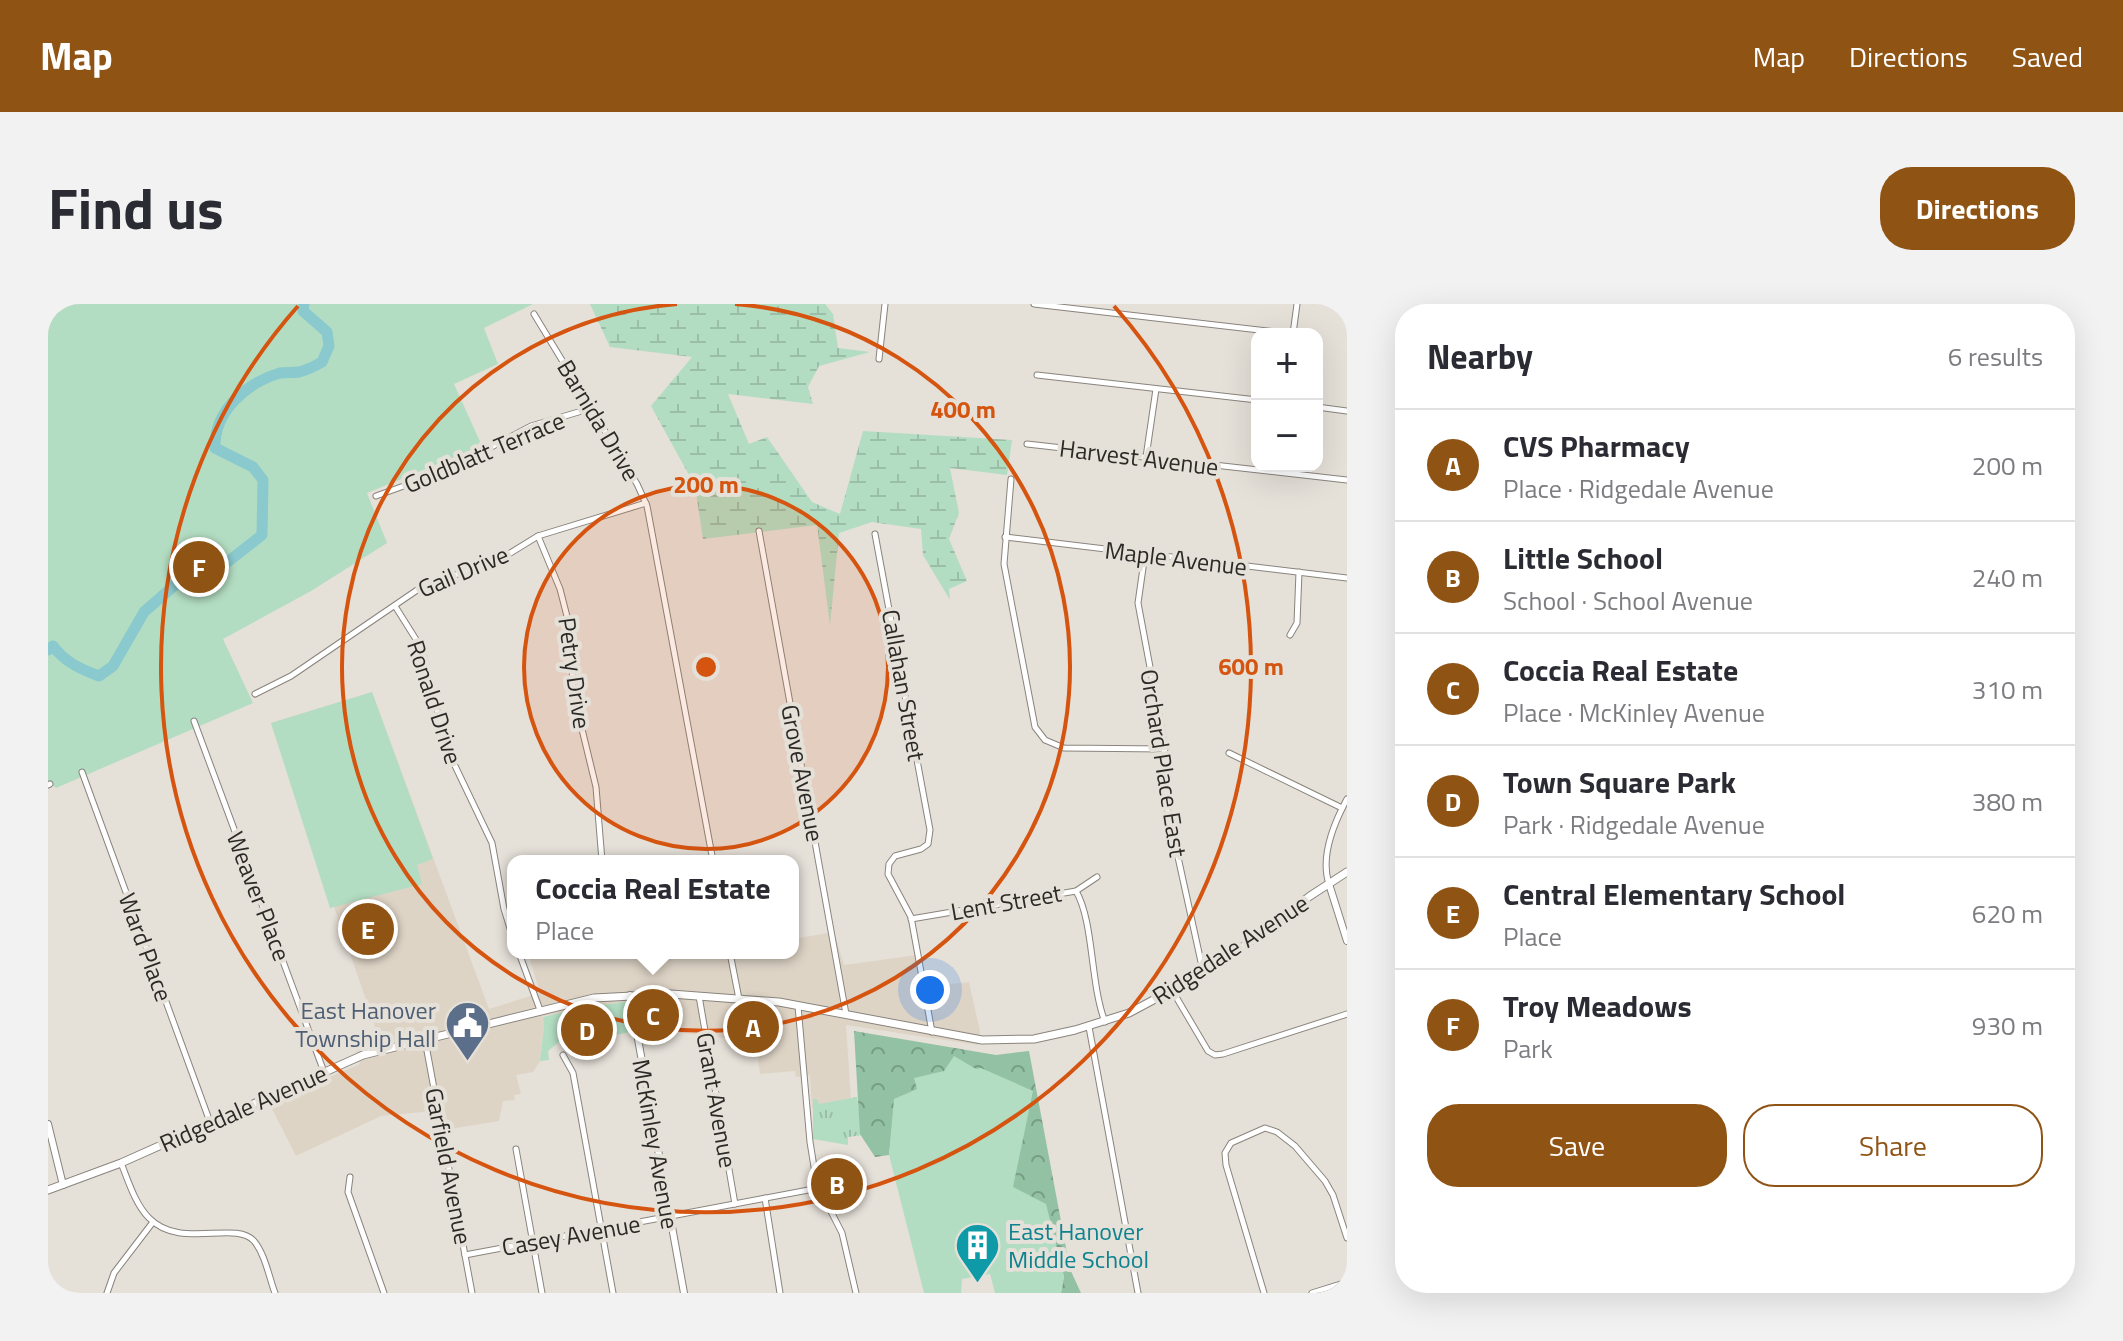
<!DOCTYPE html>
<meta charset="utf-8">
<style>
body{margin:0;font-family:"Titillium Web",sans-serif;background:#f2f2f3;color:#2b2b33}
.controls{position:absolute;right:24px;top:24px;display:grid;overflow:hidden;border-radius:16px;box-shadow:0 8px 32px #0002}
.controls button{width:72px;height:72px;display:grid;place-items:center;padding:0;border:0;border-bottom:2px solid #e1e1e2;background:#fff;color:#2b2b33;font:40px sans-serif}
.you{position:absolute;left:882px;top:686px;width:28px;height:28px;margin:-20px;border:6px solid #fff;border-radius:50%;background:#1a73e8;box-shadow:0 0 0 12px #1a73e833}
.badge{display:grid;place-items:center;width:52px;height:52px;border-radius:50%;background:#8f5314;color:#fff;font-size:26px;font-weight:700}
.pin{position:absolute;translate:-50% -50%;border:4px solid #fff;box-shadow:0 2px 8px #0006}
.popup{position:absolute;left:459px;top:551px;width:292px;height:104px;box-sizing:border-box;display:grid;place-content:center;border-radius:16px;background:#fff;filter:drop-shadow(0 2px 6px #0005);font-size:26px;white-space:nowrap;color:#7c7c81}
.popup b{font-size:30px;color:#2b2b33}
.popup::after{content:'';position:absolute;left:50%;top:100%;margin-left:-16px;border:16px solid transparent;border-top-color:#fff}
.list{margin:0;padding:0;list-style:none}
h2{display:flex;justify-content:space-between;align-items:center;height:104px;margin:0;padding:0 32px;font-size:34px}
h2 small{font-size:26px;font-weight:400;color:#7c7c81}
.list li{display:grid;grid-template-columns:52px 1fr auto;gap:24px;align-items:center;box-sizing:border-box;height:112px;padding:0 32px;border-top:2px solid #e1e1e2}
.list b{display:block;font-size:30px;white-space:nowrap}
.list p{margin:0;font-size:26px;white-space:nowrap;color:#7c7c81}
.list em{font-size:26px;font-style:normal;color:#7c7c81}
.actions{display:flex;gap:16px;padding:24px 32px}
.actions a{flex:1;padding:18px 0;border:2px solid #8f5314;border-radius:32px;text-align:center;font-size:28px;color:#8f5314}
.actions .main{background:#8f5314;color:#fff}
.map{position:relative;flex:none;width:1299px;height:989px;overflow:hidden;border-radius:32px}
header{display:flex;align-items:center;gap:48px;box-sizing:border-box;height:112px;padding:0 40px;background:#8f5314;color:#fff}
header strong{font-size:38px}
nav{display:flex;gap:44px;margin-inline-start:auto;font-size:28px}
.intro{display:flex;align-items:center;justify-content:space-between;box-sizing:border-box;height:192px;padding:0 48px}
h1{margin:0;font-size:56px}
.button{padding:20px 36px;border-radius:32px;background:#8f5314;color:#fff;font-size:28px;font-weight:700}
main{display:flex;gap:48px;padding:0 48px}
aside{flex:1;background:#fff;border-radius:32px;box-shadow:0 8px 32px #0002}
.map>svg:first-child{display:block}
</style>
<header>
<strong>Map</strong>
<nav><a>Map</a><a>Directions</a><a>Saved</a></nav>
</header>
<div class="intro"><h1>Find us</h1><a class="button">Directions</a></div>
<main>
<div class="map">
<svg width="1299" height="989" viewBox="0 0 1299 989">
<defs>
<pattern id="grass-tufts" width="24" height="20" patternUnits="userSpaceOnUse" patternTransform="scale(2)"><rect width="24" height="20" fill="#b3ddc2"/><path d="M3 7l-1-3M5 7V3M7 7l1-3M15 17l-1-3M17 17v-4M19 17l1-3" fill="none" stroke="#9abea7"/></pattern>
<pattern id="forest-crowns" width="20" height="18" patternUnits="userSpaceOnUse" patternTransform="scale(2)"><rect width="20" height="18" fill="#92c1a3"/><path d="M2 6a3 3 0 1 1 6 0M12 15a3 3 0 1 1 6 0" fill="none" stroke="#779d85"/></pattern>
<pattern id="wetland-marsh" width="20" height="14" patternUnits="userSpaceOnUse" patternTransform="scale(2)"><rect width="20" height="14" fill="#b3ddc2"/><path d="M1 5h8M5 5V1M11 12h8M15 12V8" fill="none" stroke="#9abea7"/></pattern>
</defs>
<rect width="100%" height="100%" fill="#e5e0d8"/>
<polygon fill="#ded4c6" points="324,388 441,705 492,689 480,649 745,649 745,635 786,628 796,661 869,651 876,683 921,678 932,727 930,741 798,721 803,796 764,805 762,771 748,773 747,767 712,770 707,738 619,727 611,736 595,744 593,728 582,728 576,698 494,712 496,721 492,757 485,768 468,771 473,790 466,791 467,796 455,797 451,817 390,827 385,807 333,812 248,852 221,799 312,760 308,747 347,734 332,737 223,419"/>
<polygon fill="url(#grass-tufts)" points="809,793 815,831 800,833 800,841 765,835 765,795 769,795 771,800"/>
<polygon fill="url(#forest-crowns)" points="806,727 948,751 981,747 1022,965 1033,989 1013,989 1016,972 965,883 847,795 841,851 827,853 812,830"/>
<polygon fill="url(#wetland-marsh)" points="542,0 777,0 785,10 790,44 822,48 771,62 760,83 765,100 680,90 701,140 719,133 764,198 792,210 815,127 964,136 959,171 902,164 911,209 901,235 919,277 901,285 902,296 875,251 873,225 824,218 791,229 782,321 769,221 655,235 647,182 603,102 644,53 562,43"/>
<g fill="#b3ddc2">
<polygon points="0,0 485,0 436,24 450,60 406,80 434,142 319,189 339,239 263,287 175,335 205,399 8,484 0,477"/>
<polygon points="324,388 385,555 369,561 374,580 282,604 223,419"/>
<polygon points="577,698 582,728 523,740 512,737 500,747 501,756 492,757 496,723 495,713 532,704"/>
<polygon points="906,752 928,765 933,764 985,787 965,883 998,900 1016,972 1013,989 947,989 942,970 914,975 913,989 876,989 841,851 846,795 869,785 866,774 896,767"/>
</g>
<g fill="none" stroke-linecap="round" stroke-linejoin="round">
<path stroke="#8ac9ce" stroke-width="11" d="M0 346 5 342C17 358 32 365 51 372L65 362 96 308 129 279 154 266 177 260 214 231 215 176 205 163 167 144C166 107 198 79 232 69 238 68 245 69 251 68 259 66 267 62 274 58L281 42 279 28 255 7 256 0"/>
<defs>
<g id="minor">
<polyline points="986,0 1245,30 1249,0"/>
<polyline points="486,10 589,180 599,202 665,557"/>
<polyline points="831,55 837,0"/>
<polyline points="989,71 1209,96"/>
<polyline points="1269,103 1299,107"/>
<polyline points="979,140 1299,176"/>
<polyline points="1098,153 1108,85"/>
<polyline points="963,175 956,260 987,423 997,436 1016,444 1117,445"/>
<polyline points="328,192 400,166 483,122 544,104"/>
<polyline points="711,227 798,710"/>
<polyline points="827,230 882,526 880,540 873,545 847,552 841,560 840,570 863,613 884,728"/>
<polyline points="490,232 512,285 523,328 525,388 548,483 554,557"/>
<polyline points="957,233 1299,274"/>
<polyline points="1097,250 1090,299 1116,438 1119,503 1155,667"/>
<polyline points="347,302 374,345 398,443 444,539 456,605 465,634"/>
<polyline points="1242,331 1249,319 1251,268"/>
<polyline points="207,390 243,372 375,282 451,256 490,232 598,199"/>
<polyline points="146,417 276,768"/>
<polyline points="1181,449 1294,504"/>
<polyline points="34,468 162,818"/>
<polyline points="0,481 2,480"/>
<path d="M1281 580C1272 553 1286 519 1299 495"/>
<path d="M1028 587C1046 618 1042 679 1057 718"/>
<polyline points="863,615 1028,587 1049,573"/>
<polyline points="471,649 492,706"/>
<polyline points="682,649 691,695"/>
<polyline points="1124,686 1160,747 1167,751 1175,750 1299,710"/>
<polyline points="651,692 687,900"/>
<polyline points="750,702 762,838 767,869 771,884 794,929 808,989"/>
<polyline points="1041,723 1090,989"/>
<polyline points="377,736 424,989"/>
<polyline points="515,751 525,769 565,989"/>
<polyline points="468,845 494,989"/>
<path d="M73 859C80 876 87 900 101 914 132 946 187 916 206 937 217 950 221 973 227 989"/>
<polyline points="302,873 300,888 336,989"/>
<polyline points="717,894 732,989"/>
<polyline points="417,951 771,884"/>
<polyline points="59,989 66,969 105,918"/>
<polyline points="1216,989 1178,861 1177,849 1183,839 1217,824 1229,828 1247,842 1277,877 1285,891 1299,934"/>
<polyline points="1264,989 1299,978"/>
</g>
<g id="tertiary">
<polyline points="1281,580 1299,637"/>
<polyline points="582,691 636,989"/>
<polyline points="0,820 15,881"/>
</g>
<polyline id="secondary" points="0,886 73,859 315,751 546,694 623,690 731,698 934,736 986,735 1027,726 1081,709 1124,686 1196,642 1262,592 1299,568"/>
</defs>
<use href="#minor" stroke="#89847d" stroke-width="7"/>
<use href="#tertiary" stroke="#89847d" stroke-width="8"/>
<use href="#secondary" stroke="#89847d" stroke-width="9"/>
<use href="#minor" stroke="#fff" stroke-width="5"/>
<use href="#tertiary" stroke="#fff" stroke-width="6"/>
<use href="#secondary" stroke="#fff" stroke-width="7"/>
</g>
<circle cx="658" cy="363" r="182" fill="#d5540f" fill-opacity=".12"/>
<g fill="none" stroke="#d5540f" stroke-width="4">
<circle cx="658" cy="363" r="182"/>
<path d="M687 0A364 364 0 1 1 629 0"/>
<path d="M1066 2A545 545 0 1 1 250 2"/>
</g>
<defs>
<symbol id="civic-pin" viewBox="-11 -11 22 30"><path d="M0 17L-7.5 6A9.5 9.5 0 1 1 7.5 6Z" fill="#5c6f8a" stroke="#e5e0d8"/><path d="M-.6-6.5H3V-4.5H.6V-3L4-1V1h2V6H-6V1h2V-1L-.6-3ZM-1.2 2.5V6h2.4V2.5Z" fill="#fff"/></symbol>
<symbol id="building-pin" viewBox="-11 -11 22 30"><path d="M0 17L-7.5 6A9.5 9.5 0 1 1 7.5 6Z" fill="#0f9aa8" stroke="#e5e0d8"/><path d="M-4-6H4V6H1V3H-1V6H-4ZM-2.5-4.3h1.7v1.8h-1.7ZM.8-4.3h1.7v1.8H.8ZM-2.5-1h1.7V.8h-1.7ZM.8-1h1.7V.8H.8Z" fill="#fff"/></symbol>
</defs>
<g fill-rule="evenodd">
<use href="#civic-pin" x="394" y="694" width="51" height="69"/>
<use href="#building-pin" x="904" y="916" width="51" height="69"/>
</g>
<g text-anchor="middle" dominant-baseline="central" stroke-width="8" stroke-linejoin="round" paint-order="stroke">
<g font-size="24" fill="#2c2a27" stroke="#e5e0d8">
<text transform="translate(551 116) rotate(59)">Barnida Drive</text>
<text transform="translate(436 148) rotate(-23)">Goldblatt Terrace</text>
<text transform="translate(1091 153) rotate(7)">Harvest Avenue</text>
<text transform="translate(1128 254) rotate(7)">Maple Avenue</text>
<text transform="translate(415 267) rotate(-23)">Gail Drive</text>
<text transform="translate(527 369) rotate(82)">Petry Drive</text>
<text transform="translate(856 381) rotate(80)">Callahan Street</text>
<text transform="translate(387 398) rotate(72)">Ronald Drive</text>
<text transform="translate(1116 459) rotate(81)">Orchard Place East</text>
<text transform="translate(755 469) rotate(79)">Grove Avenue</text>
<text transform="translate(211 592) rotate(69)">Weaver Place</text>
<text transform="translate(958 598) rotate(-10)">Lent Street</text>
<text transform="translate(98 643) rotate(70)">Ward Place</text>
<text transform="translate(1182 645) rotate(-33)">Ridgedale Avenue</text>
<text transform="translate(669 796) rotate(80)">Grant Avenue</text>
<text transform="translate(195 804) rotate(-24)">Ridgedale Avenue</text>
<text transform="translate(608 840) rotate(80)">McKinley Avenue</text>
<text transform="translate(401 862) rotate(79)">Garfield Avenue</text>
<text transform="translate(523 931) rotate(-10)">Casey Avenue</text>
</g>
<g font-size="24" fill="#4e5e75" stroke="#e5e0d8" text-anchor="end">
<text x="388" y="706">East Hanover<tspan x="388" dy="28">Township Hall</tspan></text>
</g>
<g font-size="24" fill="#0d838f" stroke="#e5e0d8" text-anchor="start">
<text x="960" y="927">East Hanover<tspan x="960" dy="28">Middle School</tspan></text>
</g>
</g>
<circle cx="658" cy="363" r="12" fill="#d5540f" stroke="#e5e0d8" stroke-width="4"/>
<g font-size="24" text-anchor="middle" font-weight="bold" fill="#d5540f" stroke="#e5e0d8" stroke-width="8" stroke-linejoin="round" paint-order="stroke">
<text x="915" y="114">400 m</text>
<text x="658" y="189">200 m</text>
<text x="1203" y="371">600 m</text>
</g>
</svg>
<div class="controls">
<button>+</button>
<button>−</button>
</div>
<div class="you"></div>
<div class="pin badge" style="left:705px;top:723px">A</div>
<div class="pin badge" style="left:789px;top:880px">B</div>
<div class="pin badge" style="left:605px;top:711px">C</div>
<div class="popup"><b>Coccia Real Estate</b>Place</div>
<div class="pin badge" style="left:539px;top:726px">D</div>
<div class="pin badge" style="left:320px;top:625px">E</div>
<div class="pin badge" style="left:151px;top:263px">F</div>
</div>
<aside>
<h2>Nearby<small>6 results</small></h2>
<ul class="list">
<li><span class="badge">A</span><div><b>CVS Pharmacy</b><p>Place · Ridgedale Avenue</p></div><em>200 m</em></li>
<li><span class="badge">B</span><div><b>Little School</b><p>School · School Avenue</p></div><em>240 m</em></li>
<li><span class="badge">C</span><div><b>Coccia Real Estate</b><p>Place · McKinley Avenue</p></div><em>310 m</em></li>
<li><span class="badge">D</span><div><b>Town Square Park</b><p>Park · Ridgedale Avenue</p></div><em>380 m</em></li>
<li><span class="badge">E</span><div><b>Central Elementary School</b><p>Place</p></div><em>620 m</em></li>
<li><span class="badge">F</span><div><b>Troy Meadows</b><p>Park</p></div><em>930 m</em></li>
</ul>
<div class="actions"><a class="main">Save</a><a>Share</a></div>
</aside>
</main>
